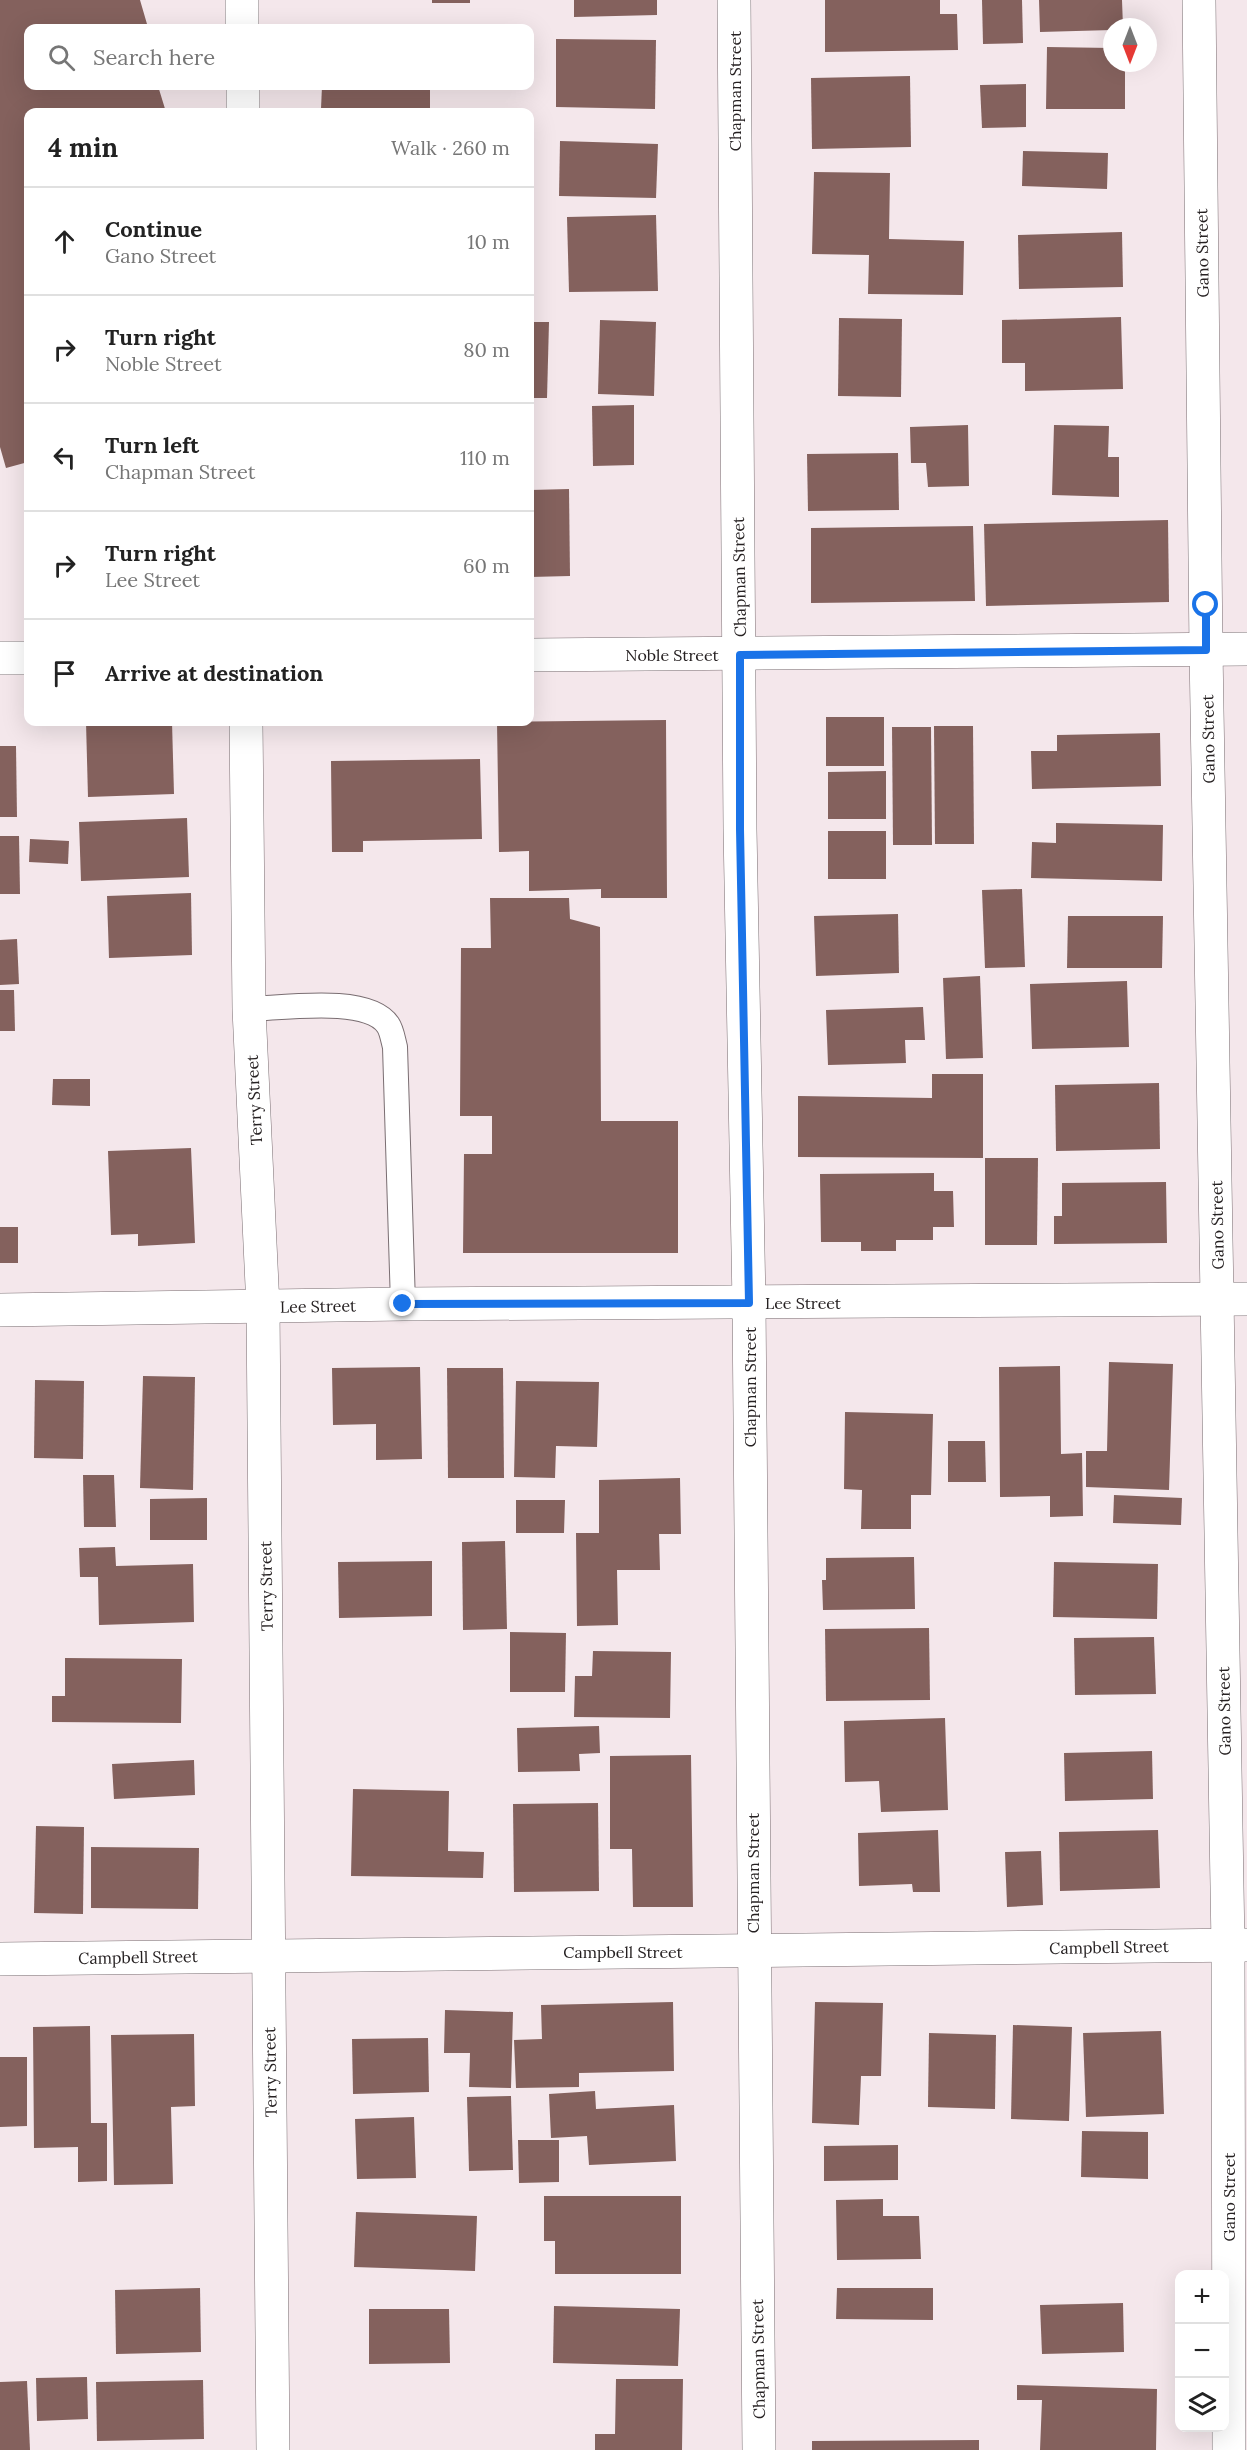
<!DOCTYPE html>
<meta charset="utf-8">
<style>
body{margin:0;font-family:Lora,serif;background:#f2f2f2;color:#222}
.controls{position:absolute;right:18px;bottom:18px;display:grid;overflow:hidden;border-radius:12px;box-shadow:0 6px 24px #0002}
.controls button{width:54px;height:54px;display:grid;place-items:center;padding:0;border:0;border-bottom:2px solid #e0e0e0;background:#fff;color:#222;font:30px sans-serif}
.compass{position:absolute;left:1103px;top:18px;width:54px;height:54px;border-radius:50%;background:#fff;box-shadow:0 6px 24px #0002;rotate:180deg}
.stop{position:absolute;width:18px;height:18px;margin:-14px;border:4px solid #1a73e8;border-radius:50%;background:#fff}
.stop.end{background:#1a73e8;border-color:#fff;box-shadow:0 2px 6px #0008}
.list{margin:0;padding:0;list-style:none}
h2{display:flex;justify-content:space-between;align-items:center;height:78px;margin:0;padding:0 24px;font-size:26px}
h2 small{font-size:20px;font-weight:400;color:#767676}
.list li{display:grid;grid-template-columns:39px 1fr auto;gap:18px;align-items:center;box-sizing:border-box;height:108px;padding:0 24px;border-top:2px solid #e0e0e0}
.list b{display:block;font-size:22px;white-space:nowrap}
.list p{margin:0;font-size:20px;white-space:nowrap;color:#767676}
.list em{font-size:20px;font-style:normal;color:#767676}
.icon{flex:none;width:33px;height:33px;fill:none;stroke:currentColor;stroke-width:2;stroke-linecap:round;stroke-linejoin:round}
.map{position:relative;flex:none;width:1247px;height:2450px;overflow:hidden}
.search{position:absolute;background:#fff;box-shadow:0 6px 24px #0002;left:24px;top:24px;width:510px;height:66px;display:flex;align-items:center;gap:15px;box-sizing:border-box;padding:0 21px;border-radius:12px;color:#767676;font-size:22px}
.panel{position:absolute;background:#fff;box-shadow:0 6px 24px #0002;left:24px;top:108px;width:510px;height:618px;border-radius:12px}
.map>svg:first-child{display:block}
</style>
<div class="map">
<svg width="1247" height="2450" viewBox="0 0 1247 2450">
<rect width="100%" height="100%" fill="#f4e7eb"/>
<g fill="#84615d">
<polygon points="0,0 140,0 147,24 131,28 28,28 28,86 158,86 166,112 28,112 28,462 6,468 0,447"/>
<rect x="432" y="0" width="38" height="3"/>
<polygon points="574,0 657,0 657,15 574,17"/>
<polygon points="825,0 940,0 940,14 957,14 958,50 825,52"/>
<polygon points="982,0 1022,0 1023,43 983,44"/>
<polygon points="1039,0 1122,0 1123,27 1112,27 1112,30 1040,32"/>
<polygon points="556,39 656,40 655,109 556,107"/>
<polygon points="1047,47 1112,48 1112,63 1125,63 1125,109 1046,109"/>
<polygon points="910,76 911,147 812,149 811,78"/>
<polygon points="1026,84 1026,127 982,128 980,85"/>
<polygon points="322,86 430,86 430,111 321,109"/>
<polygon points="560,141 658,144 656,198 559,196"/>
<polygon points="1023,151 1108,153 1107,189 1022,186"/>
<polygon points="814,172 890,173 889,239 964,241 963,295 868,294 869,255 812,254"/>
<polygon points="656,215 658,291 569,292 567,217"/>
<polygon points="1122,232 1123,287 1019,289 1018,235"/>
<polygon points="1121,317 1123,389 1025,391 1025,363 1002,363 1002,320"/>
<polygon points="839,318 902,319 901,397 838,396"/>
<polygon points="600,320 656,322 654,396 598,394"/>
<polygon points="530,322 549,322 547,398 530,398"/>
<polygon points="634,405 634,465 593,466 592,406"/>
<polygon points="968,425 969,486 928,487 926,463 911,463 910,427"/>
<polygon points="1054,425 1109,426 1108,457 1119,457 1119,497 1052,495"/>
<polygon points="898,453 899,510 808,511 807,454"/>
<polygon points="569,489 570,576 530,577 530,490"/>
<polygon points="1168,520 1169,602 986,606 984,524"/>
<polygon points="973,526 975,601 811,603 811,528"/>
<rect x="826" y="717" width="58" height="49"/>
<polygon points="666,720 667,898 601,898 601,889 529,891 529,851 499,852 497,722"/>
<polygon points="86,722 172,722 174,794 88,797"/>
<polygon points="934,726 973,726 974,844 935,844"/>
<polygon points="892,727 931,727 932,845 893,845"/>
<polygon points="1160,733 1161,786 1032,789 1031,751 1057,751 1057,735"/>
<polygon points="0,746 16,746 17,817 0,817"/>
<polygon points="480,759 482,839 363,841 363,852 332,852 331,761"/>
<polygon points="886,771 886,819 828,819 828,772"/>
<polygon points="187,818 189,877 81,881 79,822"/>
<polygon points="1056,823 1163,825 1162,881 1031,878 1032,842 1056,843"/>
<rect x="828" y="831" width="58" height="48"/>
<polygon points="0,836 19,836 20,894 0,894"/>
<polygon points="30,839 69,841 68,864 29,862"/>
<polygon points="1022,889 1025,967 985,968 982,890"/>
<polygon points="191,893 192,955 109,958 107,896"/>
<polygon points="490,898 569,898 570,919 600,927 601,1121 678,1121 678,1253 463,1253 464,1154 492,1154 492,1116 460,1116 461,948 491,948"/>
<polygon points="898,914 899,973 816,976 814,916"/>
<polygon points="1068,916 1163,916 1162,968 1067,968"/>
<polygon points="17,939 19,984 0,985 0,940"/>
<polygon points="980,976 983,1058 946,1059 943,978"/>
<polygon points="1127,981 1129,1047 1032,1049 1030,984"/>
<polygon points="0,990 14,990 15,1031 0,1031"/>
<polygon points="923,1007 925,1040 905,1040 906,1063 828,1065 826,1010"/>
<polygon points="932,1074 983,1074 983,1158 798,1157 798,1096 932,1098"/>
<polygon points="53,1079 90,1079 90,1106 52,1105"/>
<polygon points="1159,1083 1160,1149 1056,1151 1055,1085"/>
<polygon points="191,1148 195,1243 138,1246 138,1234 111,1235 108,1151"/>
<polygon points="985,1158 1038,1158 1037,1245 985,1245"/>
<polygon points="934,1173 934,1191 953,1191 954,1227 933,1227 933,1240 896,1240 896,1251 861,1251 861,1242 821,1242 820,1174"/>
<polygon points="1166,1182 1167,1243 1054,1244 1054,1216 1062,1216 1062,1183"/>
<rect x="0" y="1227" width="18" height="36"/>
<polygon points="1109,1362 1173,1364 1169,1490 1086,1487 1086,1451 1107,1451"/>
<polygon points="1060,1366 1061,1454 1082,1453 1083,1516 1050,1517 1050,1496 1000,1497 999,1367"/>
<polygon points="420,1367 422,1459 376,1460 376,1424 333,1425 332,1368"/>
<polygon points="447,1368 503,1368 504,1478 448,1478"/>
<polygon points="143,1376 195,1377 193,1490 140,1488"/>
<polygon points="35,1380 84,1381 83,1459 34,1458"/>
<polygon points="516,1381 599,1382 597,1447 556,1446 555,1478 514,1477"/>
<polygon points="845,1412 933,1414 931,1495 911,1495 911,1529 861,1529 862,1490 844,1489"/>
<polygon points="948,1441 985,1441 986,1482 948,1482"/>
<polygon points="83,1475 114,1475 116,1527 84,1527"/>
<polygon points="680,1478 681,1534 659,1534 660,1570 617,1570 618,1625 577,1626 576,1533 599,1533 599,1480"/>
<polygon points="1114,1495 1182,1498 1181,1525 1113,1523"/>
<polygon points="207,1498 207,1540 150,1540 150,1499"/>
<polygon points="516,1500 565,1500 564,1533 516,1533"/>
<polygon points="505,1541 507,1629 463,1630 462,1542"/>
<polygon points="115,1547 116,1566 193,1564 194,1622 99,1625 98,1577 80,1577 79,1548"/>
<polygon points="914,1557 915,1609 823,1610 822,1580 826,1580 826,1558"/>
<polygon points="432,1561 432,1616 339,1618 338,1562"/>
<polygon points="1054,1562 1158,1564 1157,1619 1053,1617"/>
<polygon points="929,1628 930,1700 826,1701 825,1629"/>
<polygon points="510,1632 566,1633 565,1692 510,1692"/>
<polygon points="1154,1637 1156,1694 1075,1695 1074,1638"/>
<polygon points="593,1651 671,1652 670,1718 574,1717 575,1676 592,1676"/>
<polygon points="65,1658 182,1659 181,1723 52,1722 52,1696 65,1696"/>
<polygon points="945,1718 948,1810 881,1812 879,1781 845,1782 844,1721"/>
<polygon points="599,1726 600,1753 579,1754 580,1771 518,1772 517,1728"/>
<polygon points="1152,1751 1153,1799 1065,1801 1064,1753"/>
<polygon points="691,1755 693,1907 633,1907 632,1849 610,1849 610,1756"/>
<polygon points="194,1760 195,1795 114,1799 112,1764"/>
<polygon points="353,1789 449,1791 448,1851 484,1852 483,1878 351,1876"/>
<polygon points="598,1803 599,1891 514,1892 513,1804"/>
<polygon points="36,1826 84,1827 83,1914 34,1913"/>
<polygon points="938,1830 940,1892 913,1892 912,1884 859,1886 858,1833"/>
<polygon points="1158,1830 1160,1888 1060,1891 1059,1832"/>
<polygon points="91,1847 199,1848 198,1909 91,1908"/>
<polygon points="1041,1851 1043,1905 1007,1907 1005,1852"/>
<polygon points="673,2002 674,2071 579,2073 579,2087 516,2088 514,2040 542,2039 541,2005"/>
<polygon points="815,2002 883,2003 881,2076 861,2076 859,2125 812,2123"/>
<polygon points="445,2010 513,2012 511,2088 469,2087 470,2053 444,2053"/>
<polygon points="1013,2025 1072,2027 1069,2121 1011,2119"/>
<polygon points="90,2026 91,2123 107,2123 107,2181 78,2182 78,2147 34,2148 33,2027"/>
<polygon points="1161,2031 1164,2114 1086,2117 1083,2033"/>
<polygon points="929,2033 996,2035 995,2109 928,2107"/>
<polygon points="194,2034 195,2106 171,2107 173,2184 114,2185 111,2035"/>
<polygon points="428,2038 429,2092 353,2094 352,2039"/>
<polygon points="0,2057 27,2057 27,2126 0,2127"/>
<polygon points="595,2091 596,2109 674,2105 676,2161 589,2165 587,2136 551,2138 549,2094"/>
<polygon points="511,2096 513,2170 469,2171 467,2097"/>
<polygon points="414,2117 416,2178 357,2179 355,2119"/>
<polygon points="1082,2131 1148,2132 1148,2179 1081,2177"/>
<polygon points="518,2140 559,2140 559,2182 519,2183"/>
<polygon points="898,2145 898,2180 824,2181 824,2146"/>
<polygon points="544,2196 681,2196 681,2274 555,2274 555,2241 544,2241"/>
<polygon points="883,2199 883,2216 919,2216 921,2259 837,2260 836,2200"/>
<polygon points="356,2212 477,2216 475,2271 354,2267"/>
<polygon points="200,2288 201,2352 116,2354 115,2290"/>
<polygon points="837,2288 933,2288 933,2320 836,2319"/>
<polygon points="1123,2303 1124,2352 1042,2354 1040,2305"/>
<polygon points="554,2306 680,2309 678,2366 553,2363"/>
<polygon points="369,2309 449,2309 450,2363 369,2364"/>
<polygon points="87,2377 88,2419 37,2421 36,2378"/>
<polygon points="616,2379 683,2379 682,2450 595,2450 595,2434 615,2434"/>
<polygon points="203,2380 204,2439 97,2441 96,2382"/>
<polygon points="27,2381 30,2450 0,2450 0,2382"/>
<polygon points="1017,2385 1157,2389 1156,2450 1040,2450 1042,2400 1017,2400"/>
<polygon points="979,2440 979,2450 812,2450 812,2441"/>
</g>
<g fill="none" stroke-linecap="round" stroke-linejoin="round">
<defs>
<path id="lane" d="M249 1009C283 1008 368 995 388 1025 392 1031 393 1040 395 1047L403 1304"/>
<g id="street">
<polyline points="242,0 242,28"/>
<polyline points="734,0 740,829 749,1303 759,2450"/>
<polyline points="1199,0 1206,650 1228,1945 1229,2450"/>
<polyline points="243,86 243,112"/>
<polyline points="530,655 1247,649"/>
<polyline points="0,658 28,658"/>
<polyline points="246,722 249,1009 263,1307 273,2450"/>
<polyline points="0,1310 403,1304 1247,1299"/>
<polyline points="0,1959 1247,1945"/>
</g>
</defs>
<use href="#lane" stroke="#7a6e72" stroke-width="26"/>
<use href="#street" stroke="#7a6e72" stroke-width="34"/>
<use href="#lane" stroke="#fff" stroke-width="24"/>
<use href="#street" stroke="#fff" stroke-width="33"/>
</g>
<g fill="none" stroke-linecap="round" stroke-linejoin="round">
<polyline stroke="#1a73e8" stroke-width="8" points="403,1304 749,1303 740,829 740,655 1206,650 1206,605"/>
</g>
<g text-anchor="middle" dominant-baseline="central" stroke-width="6" stroke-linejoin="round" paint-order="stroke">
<g font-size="16" fill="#262122" stroke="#fff">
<text transform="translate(735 91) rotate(-90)">Chapman Street</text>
<text transform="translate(1202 253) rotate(-91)">Gano Street</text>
<text transform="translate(739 577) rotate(-91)">Chapman Street</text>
<text x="672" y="655">Noble Street</text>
<text transform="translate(1208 739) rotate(-91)">Gano Street</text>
<text transform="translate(254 1100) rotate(-93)">Terry Street</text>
<text transform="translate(1217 1225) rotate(-91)">Gano Street</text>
<text x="803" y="1303">Lee Street</text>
<text transform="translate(318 1306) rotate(-1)">Lee Street</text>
<text transform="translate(750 1387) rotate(-90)">Chapman Street</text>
<text transform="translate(266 1586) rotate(-91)">Terry Street</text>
<text transform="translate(1224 1711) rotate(-91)">Gano Street</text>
<text transform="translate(753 1873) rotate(-90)">Chapman Street</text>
<text transform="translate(1109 1947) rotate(-1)">Campbell Street</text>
<text x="623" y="1952">Campbell Street</text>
<text transform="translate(138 1957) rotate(-1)">Campbell Street</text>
<text transform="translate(270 2072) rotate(-91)">Terry Street</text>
<text transform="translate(1229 2197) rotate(-90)">Gano Street</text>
<text transform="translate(758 2359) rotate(-91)">Chapman Street</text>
</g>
</g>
</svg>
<div class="controls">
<button>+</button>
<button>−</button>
<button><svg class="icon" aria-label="layers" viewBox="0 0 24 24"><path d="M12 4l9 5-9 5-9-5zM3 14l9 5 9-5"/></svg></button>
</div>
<svg class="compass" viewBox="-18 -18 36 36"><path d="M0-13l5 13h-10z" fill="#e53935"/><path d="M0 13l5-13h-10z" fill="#767676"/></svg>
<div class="stop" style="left:1206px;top:605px"></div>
<div class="stop end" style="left:403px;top:1304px"></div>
<div class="search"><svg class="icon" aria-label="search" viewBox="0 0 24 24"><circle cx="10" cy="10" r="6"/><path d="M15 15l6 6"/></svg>Search here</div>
<section class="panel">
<h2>4 min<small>Walk · 260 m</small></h2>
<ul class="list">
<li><svg class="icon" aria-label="ahead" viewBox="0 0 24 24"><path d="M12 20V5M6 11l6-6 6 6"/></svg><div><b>Continue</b><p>Gano Street</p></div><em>10 m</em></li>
<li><svg class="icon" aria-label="right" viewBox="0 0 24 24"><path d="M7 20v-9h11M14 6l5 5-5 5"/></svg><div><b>Turn right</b><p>Noble Street</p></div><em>80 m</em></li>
<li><svg class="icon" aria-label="left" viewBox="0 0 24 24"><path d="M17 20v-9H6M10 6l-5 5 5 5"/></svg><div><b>Turn left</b><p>Chapman Street</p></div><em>110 m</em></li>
<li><svg class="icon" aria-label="right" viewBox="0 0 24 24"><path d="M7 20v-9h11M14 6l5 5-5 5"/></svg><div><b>Turn right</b><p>Lee Street</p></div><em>60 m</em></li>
<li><svg class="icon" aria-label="arrive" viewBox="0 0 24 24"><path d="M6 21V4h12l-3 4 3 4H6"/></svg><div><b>Arrive at destination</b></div></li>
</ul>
</section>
</div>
